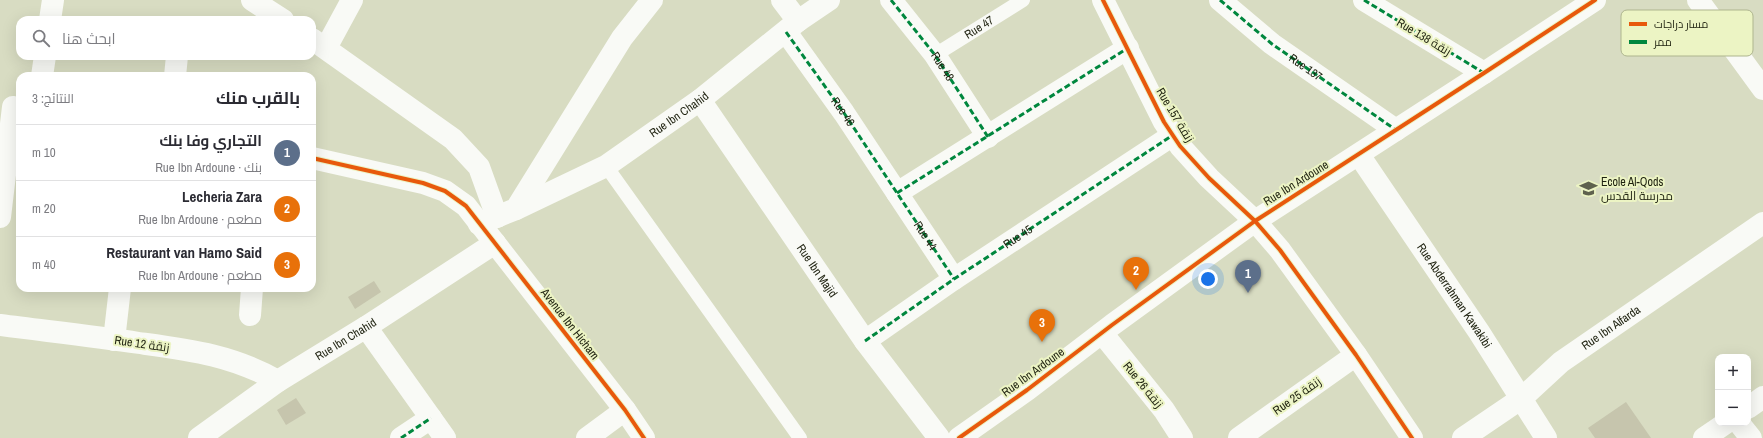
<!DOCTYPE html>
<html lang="ar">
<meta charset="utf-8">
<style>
body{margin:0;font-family:"Archivo Narrow",Cairo,sans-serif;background:#f7f7f7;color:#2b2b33;direction:rtl}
.controls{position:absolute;right:12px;bottom:12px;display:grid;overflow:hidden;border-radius:8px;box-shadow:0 4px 16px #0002}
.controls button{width:36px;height:36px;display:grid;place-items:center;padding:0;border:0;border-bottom:1px solid #e1e1e2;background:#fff;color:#2b2b33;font:20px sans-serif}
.you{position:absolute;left:1208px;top:279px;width:14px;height:14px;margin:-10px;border:3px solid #fff;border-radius:50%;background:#1a73e8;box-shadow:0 0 0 6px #1a73e833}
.badge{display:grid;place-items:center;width:26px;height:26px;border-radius:50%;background:#5f624e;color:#fff;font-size:13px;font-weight:700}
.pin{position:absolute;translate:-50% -33px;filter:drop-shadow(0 1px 2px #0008)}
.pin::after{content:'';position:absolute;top:21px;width:14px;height:12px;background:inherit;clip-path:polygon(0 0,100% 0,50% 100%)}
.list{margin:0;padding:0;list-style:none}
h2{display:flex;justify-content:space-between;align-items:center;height:52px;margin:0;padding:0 16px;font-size:17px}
h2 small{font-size:13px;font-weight:400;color:#7c7c81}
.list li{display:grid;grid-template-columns:26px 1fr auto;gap:12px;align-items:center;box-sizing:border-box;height:56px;padding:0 16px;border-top:1px solid #e1e1e2}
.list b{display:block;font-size:15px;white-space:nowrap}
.list p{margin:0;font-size:13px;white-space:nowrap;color:#7c7c81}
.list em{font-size:13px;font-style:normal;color:#7c7c81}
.icon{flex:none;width:22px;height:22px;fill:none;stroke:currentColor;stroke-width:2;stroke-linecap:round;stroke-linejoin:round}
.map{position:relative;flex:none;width:1763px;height:438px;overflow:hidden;direction:ltr}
.search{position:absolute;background:#fff;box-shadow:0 4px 16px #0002;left:16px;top:16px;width:300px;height:44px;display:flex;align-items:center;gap:10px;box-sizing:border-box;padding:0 14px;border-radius:12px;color:#7c7c81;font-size:15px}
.panel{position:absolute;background:#fff;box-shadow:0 4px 16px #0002;left:16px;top:72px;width:300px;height:220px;border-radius:12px;direction:rtl}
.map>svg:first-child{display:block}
</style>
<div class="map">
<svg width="1763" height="438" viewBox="0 0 1763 438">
<rect width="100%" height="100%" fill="#d8dcc2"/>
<g fill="#c6c5ad">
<polygon points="374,281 381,292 355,309 348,297"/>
<polygon points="296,398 306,413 286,425 277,410"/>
<polygon points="1626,402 1651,438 1595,438 1588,428"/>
</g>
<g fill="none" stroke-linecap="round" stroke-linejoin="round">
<g stroke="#f9faf6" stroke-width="14">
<path id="s1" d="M935 55 1023 0"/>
<polyline points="606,166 800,438"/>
</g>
<g stroke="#f9faf6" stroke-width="22">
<polyline points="252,0 283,20"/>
<polyline points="782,0 798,21"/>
<path id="s2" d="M891 0 935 55 988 137"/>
<polyline points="1103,0 1164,122 1180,146 1209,178 1255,221 1280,250 1356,355 1412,438"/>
<polyline points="1220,0 1272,44 1396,130"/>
<polyline points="1364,0 1484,73"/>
<polyline points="1698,0 1763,89"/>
<polyline points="50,20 53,0"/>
<path id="s3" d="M786 32 844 113 954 279"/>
<polyline points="312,39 453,139 479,167 497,217"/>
<polyline points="326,48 352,0"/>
<polyline points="42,76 45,56"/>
<polyline points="175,76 177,56"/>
<path id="s4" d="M700 100 865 341 939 438"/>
<polyline points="312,158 423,183 445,191 466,206 625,410 644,438"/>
<polyline points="897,193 1128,48"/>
<path id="s5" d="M516 209 606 166 700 100 798 21 829 0"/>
<polyline points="0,217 13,107"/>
<polyline points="479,224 516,209 622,38 652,0"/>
<polyline points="250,315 252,288"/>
<path d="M0 325C46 331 93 336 139 343 190 350 232 355 278 381"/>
<polyline points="366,327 445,438"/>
<polyline points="1102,333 1164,410 1182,438"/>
<polyline points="114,340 120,288"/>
<path id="s6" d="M865 341 954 279 1173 135"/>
<polyline points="1748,408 1763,397"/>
<polyline points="1739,423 1751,438"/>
<path id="s7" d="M199 438 278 381 366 327 495 243"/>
<polyline points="401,438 431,418"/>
<polyline points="587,438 625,410"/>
<polyline points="1239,438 1356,355"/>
<path id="s8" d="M1463 438 1522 398 1561 362 1763 223"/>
<polyline points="1704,438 1726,423"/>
</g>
<g stroke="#f9faf6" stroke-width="22">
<path id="s9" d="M1359 155 1479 332 1546 438"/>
<polyline points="959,438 1027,390 1112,325 1255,221 1484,73 1595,0"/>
</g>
<g stroke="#00873e" stroke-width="3" stroke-dasharray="6 3" stroke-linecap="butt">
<polyline points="891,0 935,55 988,137"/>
<path id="s10" d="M1220 0 1272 44 1396 130"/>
<polyline points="1364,0 1484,73"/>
<polyline points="786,32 844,113 954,279"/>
<polyline points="897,193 1128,48"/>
<polyline points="865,341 954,279 1173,135"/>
<polyline points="401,438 431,418"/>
</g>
<defs>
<g id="cycleway">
<polyline points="1103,0 1164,122 1180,146 1209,178 1255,221 1280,250 1356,355 1412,438"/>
<polyline points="312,158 423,183 445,191 466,206 625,410 644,438"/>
<polyline points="959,438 1027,390 1112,325 1255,221 1484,73 1595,0"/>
</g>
</defs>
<use href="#cycleway" stroke="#ecf4c4" stroke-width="6"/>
<use href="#cycleway" stroke="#e8590c" stroke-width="4"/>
</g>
<defs>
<symbol id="school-bare" viewBox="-9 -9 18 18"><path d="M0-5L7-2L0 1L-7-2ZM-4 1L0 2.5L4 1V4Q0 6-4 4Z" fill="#5f624e" stroke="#ecf4c4" stroke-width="2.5" paint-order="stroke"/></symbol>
</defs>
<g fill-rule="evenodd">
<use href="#school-bare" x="1576" y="176" width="25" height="25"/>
</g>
<g text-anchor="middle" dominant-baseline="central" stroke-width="4" stroke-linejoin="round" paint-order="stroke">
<g font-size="12" fill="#1e210f" stroke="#ecf4c4">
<text stroke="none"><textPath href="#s1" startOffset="52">Rue 47</textPath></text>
<text transform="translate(1424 37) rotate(31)">Rue 138 زنقة</text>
<text stroke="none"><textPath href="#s2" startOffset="84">Rue 48</textPath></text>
<text stroke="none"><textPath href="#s10" startOffset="109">Rue 137</textPath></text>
<text stroke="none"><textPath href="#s3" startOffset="98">Rue 46</textPath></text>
<text stroke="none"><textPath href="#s5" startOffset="189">Rue Ibn Chahid</textPath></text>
<text transform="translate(1175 115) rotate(59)">Rue 157 زنقة</text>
<text transform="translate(1296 183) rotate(-32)">Rue Ibn Ardoune</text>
<text stroke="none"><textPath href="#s3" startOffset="247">Rue 44</textPath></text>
<text stroke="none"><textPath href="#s6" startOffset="185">Rue 45</textPath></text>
<text stroke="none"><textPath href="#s4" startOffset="207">Rue Ibn Majid</textPath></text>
<text stroke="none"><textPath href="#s9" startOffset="170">Rue Abderrahman Kawakibi</textPath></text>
<text transform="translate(570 324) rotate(52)">Avenue Ibn Hicham</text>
<text stroke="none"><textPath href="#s8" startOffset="185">Rue Ibn Alfarda</textPath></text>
<text stroke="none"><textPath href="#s7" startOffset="177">Rue Ibn Chahid</textPath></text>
<text transform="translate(142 344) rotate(8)">Rue 12 زنقة</text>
<text transform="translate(1033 372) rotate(-36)">Rue Ibn Ardoune</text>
<text transform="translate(1143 385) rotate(51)">Rue 26 زنقة</text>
<text transform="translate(1297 396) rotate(-35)">Rue 25 زنقة</text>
</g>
<g font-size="12" fill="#1e210f" stroke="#ecf4c4" text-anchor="start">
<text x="1601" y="182">Ecole Al-Qods<tspan x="1601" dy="14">مدرسة القدس</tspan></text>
</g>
</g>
<rect x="1621" y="10" width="132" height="46" rx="6" fill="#ecf4c4" stroke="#aeb58e" stroke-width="1"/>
<rect x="1629" y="22" width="18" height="4" fill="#e8590c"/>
<rect x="1629" y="40" width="18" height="4" fill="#00873e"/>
<g font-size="11" fill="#1e210f">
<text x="1654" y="28">مسار دراجات</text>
<text x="1654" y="46">ممر</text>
</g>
</svg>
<div class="controls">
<button>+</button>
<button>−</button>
</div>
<div class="you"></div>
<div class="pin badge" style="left:1248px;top:293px;background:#5c6f8a">1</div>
<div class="pin badge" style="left:1136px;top:290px;background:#e8710a">2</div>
<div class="pin badge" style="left:1042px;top:342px;background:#e8710a">3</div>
<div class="search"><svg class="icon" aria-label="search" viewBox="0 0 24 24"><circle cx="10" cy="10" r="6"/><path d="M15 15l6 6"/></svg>ابحث هنا</div>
<section class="panel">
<h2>بالقرب منك<small>النتائج: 3</small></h2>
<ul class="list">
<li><span class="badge" style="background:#5c6f8a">1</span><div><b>التجاري وفا بنك</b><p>بنك · Rue Ibn Ardoune</p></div><em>10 m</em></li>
<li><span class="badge" style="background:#e8710a">2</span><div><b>Lecheria Zara</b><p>مطعم · Rue Ibn Ardoune</p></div><em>20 m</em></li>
<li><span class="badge" style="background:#e8710a">3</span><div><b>Restaurant van Hamo Said</b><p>مطعم · Rue Ibn Ardoune</p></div><em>40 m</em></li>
</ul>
</section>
</div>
